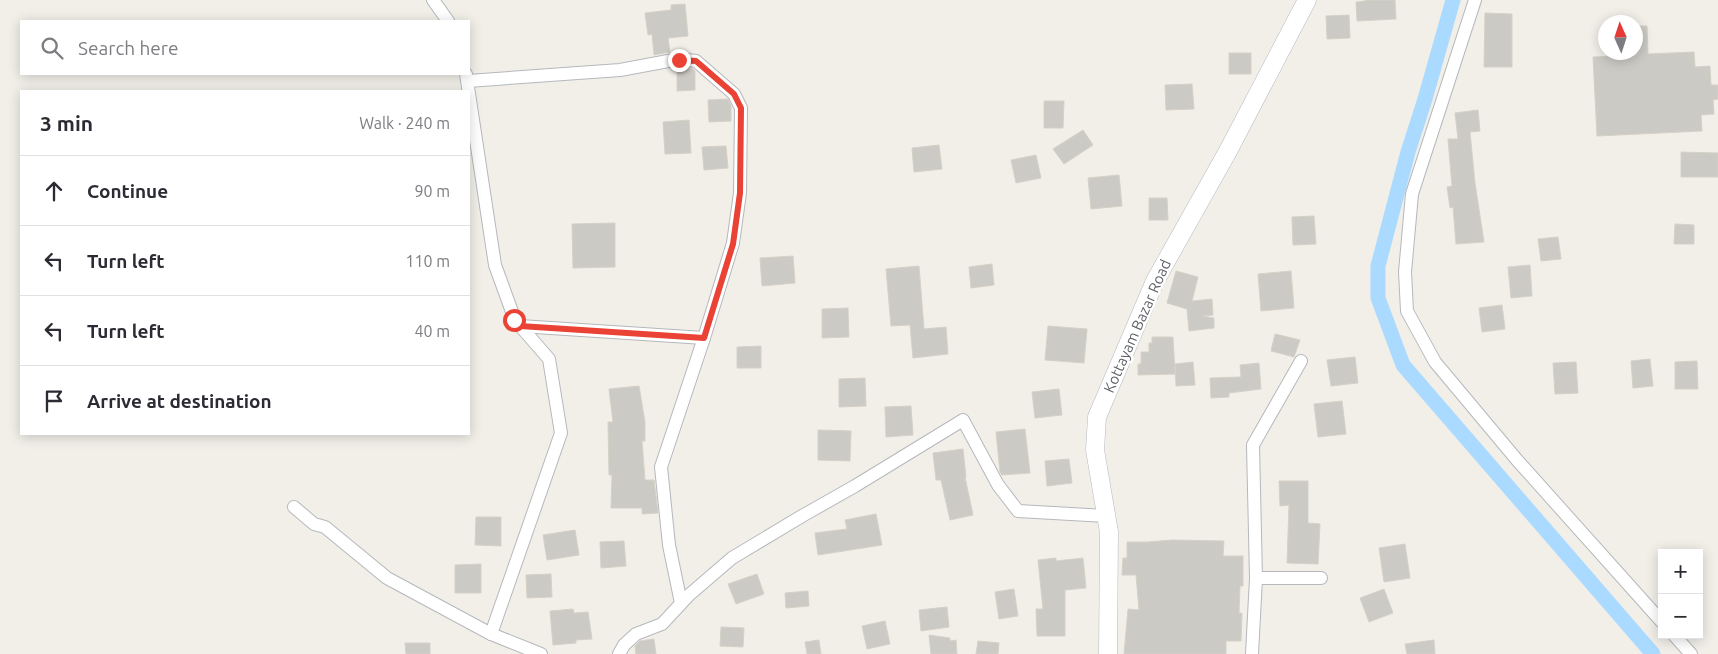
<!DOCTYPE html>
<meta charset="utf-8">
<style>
body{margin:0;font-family:Ubuntu,sans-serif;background:#f7f7f7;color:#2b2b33}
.controls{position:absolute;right:15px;bottom:15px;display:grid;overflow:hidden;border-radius:0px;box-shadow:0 2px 12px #0003}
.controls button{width:45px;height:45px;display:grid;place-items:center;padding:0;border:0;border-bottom:1px solid #e1e1e2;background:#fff;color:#2b2b33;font:25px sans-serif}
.compass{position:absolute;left:1598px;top:15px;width:45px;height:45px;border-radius:50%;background:#fff;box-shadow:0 2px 12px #0003;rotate:357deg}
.stop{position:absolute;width:15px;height:15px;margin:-11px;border:4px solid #ea4335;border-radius:50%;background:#fff}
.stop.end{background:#ea4335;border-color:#fff;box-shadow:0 1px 5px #0008}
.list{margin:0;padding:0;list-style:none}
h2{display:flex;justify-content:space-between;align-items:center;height:65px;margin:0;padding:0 20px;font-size:21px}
h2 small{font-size:16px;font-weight:400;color:#7c7c81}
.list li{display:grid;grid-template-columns:32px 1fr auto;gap:15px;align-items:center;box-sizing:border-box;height:70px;padding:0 20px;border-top:1px solid #e1e1e2}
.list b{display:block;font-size:19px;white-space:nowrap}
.list em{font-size:16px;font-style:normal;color:#7c7c81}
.icon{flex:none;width:28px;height:28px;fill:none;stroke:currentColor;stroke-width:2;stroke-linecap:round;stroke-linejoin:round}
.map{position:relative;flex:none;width:1718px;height:654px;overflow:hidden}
.search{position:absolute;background:#fff;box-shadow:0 2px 12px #0003;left:20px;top:20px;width:450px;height:55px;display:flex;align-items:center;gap:12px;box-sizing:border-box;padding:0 18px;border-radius:0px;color:#7c7c81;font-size:19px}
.panel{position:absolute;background:#fff;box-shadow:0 2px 12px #0003;left:20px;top:90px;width:450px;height:345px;border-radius:0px}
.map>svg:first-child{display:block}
</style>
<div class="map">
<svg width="1718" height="654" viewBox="0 0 1718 654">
<rect width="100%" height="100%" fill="#f1efe8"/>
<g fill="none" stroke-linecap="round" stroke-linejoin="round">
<polyline stroke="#aadaff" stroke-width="15" points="1453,0 1425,99 1408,152 1378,266 1378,298 1403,365 1653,654"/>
</g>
<g fill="#cccac5" stroke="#d6d1c6">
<polygon points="1365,0 1395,0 1396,19 1357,21 1356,2 1365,1"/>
<polygon points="685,4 688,36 668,38 670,52 654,55 652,34 648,35 645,13 671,10 671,5"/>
<polygon points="1485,13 1512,14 1512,67 1484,67"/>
<polygon points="1349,15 1350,38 1327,39 1326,16"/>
<polygon points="1636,26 1647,26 1648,54 1694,52 1695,67 1710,66 1711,85 1718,85 1718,99 1713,100 1714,114 1701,115 1702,131 1597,136 1593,57 1636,55"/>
<rect x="1229" y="53" width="22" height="21"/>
<polygon points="677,68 693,69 695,71 695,90 677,91"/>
<polygon points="1192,84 1194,109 1166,110 1165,85"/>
<polygon points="728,99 731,106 731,121 709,122 708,100"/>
<polygon points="1044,101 1064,101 1063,128 1044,128"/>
<polygon points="1478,110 1480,131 1470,132 1475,183 1484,242 1456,244 1453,207 1450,208 1447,187 1452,186 1448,139 1458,139 1455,113"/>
<polygon points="689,120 691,153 665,154 663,122"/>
<polygon points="1083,130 1093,145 1064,164 1053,149"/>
<polygon points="939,145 942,169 914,172 912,148"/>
<polygon points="726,146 728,168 704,170 702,147"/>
<polygon points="1681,152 1718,153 1718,177 1681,177"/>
<polygon points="1036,155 1041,178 1016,183 1011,160"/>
<polygon points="1119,175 1122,206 1091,209 1088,178"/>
<polygon points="1149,198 1167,198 1168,220 1149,220"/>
<polygon points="1314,216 1316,244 1293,245 1292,217"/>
<polygon points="615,223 615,267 573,268 572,224"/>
<polygon points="1675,224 1694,225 1694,244 1674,244"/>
<polygon points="1558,237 1561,259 1541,261 1538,239"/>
<polygon points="793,256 795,283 762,286 760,258"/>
<polygon points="992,264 994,285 971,288 969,267"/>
<polygon points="1530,265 1532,296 1511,298 1508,267"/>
<polygon points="919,266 924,329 946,327 948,354 913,358 910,325 891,326 886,269"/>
<polygon points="1176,271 1198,277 1192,301 1212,299 1213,315 1202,316 1214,318 1214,328 1189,331 1187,309 1167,303"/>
<polygon points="1291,271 1294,308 1261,311 1258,274"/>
<polygon points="1502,305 1505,329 1482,332 1479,308"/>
<polygon points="848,308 849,337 822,338 822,309"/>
<polygon points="1048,326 1087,329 1084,363 1045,360"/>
<polygon points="1275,334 1300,340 1294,357 1271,351"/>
<polygon points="1152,337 1173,337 1175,374 1138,375 1138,364 1141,364 1141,352 1149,352 1149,343 1152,343"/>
<polygon points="761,346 761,368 737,368 737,347"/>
<polygon points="1355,357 1358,383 1331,386 1327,360"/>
<polygon points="1650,359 1653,386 1633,388 1631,361"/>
<polygon points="1697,361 1698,389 1675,389 1675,362"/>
<polygon points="1193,362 1195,385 1176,386 1175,364"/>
<polygon points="1576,362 1578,393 1555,394 1553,363"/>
<polygon points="1259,363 1261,389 1229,393 1229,397 1211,398 1210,378 1241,377 1240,365"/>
<polygon points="865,378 866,406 839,407 839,379"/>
<polygon points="639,386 645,422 645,441 642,441 645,480 654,480 658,513 642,514 642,508 611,508 612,475 609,475 608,422 613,422 609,389"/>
<polygon points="1059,389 1062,415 1035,418 1032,392"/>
<polygon points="1342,401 1346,434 1318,437 1314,404"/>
<polygon points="911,406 913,435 886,437 885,407"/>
<polygon points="1025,429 1030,473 1002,475 1000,472 996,432"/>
<polygon points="818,430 851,431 850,461 818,460"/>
<polygon points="963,449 966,477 965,477 973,515 950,520 941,480 936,480 933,453"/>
<polygon points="1069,459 1072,483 1047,486 1045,461"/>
<polygon points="1279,481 1308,481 1308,523 1320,524 1318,564 1287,563 1289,505 1280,506"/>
<polygon points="876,514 882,545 818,555 815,533 847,529 845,520"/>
<polygon points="476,517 501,517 501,546 475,545"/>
<polygon points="575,530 579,555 547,560 543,535"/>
<polygon points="1172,540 1224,541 1223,556 1243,556 1243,586 1240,586 1239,613 1242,613 1241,641 1226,641 1226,654 1124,654 1128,609 1139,610 1136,575 1122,575 1123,558 1127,558 1127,542 1148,542"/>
<polygon points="624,541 626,566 601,568 600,542"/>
<polygon points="1405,544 1410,578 1384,582 1379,548"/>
<polygon points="1056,558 1056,561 1083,558 1086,588 1065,590 1065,636 1037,636 1036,609 1043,609 1038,560"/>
<polygon points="481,564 481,593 455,593 455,565"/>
<polygon points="551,574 552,597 527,598 526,575"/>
<polygon points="757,574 764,594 736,604 728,584"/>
<polygon points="1014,589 1018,616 999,619 995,592"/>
<polygon points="1384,589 1393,613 1369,622 1360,598"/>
<polygon points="808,591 809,606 786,608 785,593"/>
<polygon points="947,607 949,627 921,631 919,610"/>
<polygon points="573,609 574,613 588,612 592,639 576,640 576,643 553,645 550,611"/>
<polygon points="885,621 890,644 867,649 862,626"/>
<polygon points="721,627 744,628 743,647 720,646"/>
<polygon points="929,635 950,638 950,641 956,640 957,654 931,654"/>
<polygon points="654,639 656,654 636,654 635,646 640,641"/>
<polygon points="819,640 821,654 807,654 805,642"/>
<polygon points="1434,640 1435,654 1407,654 1405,644"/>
<polygon points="978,641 999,643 998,654 976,654"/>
<polygon points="405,643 430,643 430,654 406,654"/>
</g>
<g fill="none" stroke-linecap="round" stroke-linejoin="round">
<defs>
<g id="street">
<polyline points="433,0 448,21"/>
<polyline points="1475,0 1412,194 1405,272 1407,311 1435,362 1517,460 1662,622"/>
<polyline points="466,74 495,265 515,320 549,359 561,433 491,634"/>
<polyline points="468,81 620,70 679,59 696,61 734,94 741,108 740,193 733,243 704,338"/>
<polyline points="520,326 704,338 661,467 669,545 681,603"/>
<polyline points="294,507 314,524 325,527 387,578 491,634 541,654"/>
<polyline points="1256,578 1321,578"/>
<polyline points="1674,635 1691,654"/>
<polyline points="619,654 624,645 636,634 662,624 689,595 732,558 802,516 855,486 963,420 998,485 1018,511 1106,516"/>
<polyline points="1252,654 1256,578 1253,445 1301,361"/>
</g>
<polyline id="secondary" points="1108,654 1109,532 1095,450 1097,417 1155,281 1228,151 1307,0"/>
</defs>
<use href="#street" stroke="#b5b8bc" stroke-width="14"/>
<use href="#secondary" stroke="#b6babf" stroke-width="19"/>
<use href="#street" stroke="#fff" stroke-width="12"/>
<use href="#secondary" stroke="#fff" stroke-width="18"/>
</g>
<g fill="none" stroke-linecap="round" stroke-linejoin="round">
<polyline stroke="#ea4335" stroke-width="6" points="514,320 520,326 704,338 733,244 740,193 741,108 734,94 696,61 679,60"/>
</g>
<g text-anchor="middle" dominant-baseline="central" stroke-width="5" stroke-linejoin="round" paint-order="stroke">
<g font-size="15" fill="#5f6368" stroke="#fff">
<text transform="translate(1137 326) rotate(-66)">Kottayam Bazar Road</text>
</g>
</g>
</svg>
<div class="controls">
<button>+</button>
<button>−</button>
</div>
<svg class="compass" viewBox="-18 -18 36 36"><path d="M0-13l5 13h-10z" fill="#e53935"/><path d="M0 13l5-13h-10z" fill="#7c7c81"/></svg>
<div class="stop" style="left:514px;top:320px"></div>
<div class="stop end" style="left:679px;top:60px"></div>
<div class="search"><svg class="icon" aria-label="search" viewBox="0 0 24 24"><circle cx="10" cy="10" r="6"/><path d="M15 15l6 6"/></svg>Search here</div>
<section class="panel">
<h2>3 min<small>Walk · 240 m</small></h2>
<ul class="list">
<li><svg class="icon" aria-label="ahead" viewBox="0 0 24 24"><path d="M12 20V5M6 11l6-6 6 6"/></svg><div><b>Continue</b></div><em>90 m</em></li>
<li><svg class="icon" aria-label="left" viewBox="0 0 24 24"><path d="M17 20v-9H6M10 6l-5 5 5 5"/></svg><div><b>Turn left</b></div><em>110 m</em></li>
<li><svg class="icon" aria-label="left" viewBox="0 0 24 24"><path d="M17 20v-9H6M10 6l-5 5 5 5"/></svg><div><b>Turn left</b></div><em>40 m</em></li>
<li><svg class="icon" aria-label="arrive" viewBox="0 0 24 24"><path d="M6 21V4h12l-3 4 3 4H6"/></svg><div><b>Arrive at destination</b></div></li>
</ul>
</section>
</div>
